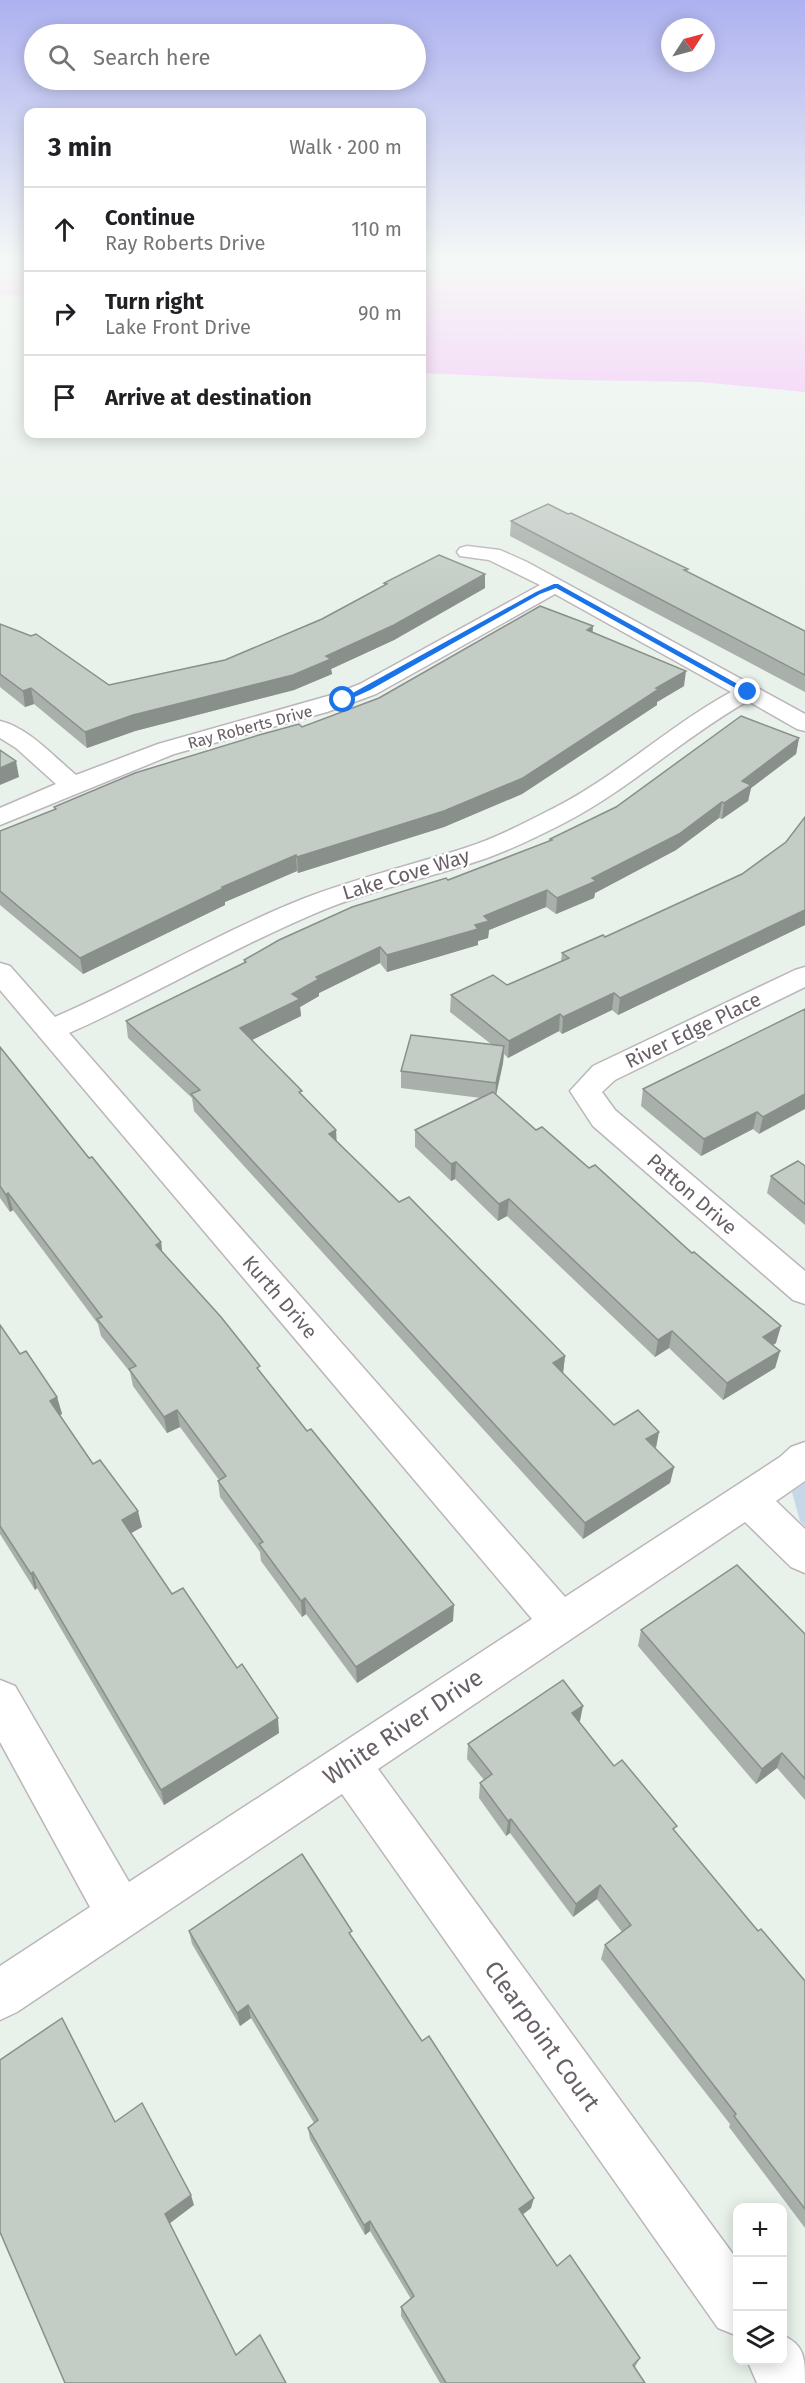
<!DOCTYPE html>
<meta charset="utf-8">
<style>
body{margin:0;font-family:"Fira Sans",sans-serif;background:#f6f6f6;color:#202124}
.controls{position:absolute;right:18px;bottom:18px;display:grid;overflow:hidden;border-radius:12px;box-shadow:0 3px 15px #0003}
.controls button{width:54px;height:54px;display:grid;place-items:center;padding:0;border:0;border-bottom:2px solid #e0e0e0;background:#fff;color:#202124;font:30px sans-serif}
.compass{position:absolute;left:661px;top:18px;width:54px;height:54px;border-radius:50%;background:#fff;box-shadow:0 3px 15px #0003;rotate:54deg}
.stop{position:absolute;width:18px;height:18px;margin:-14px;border:4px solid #1a73e8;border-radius:50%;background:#fff}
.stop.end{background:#1a73e8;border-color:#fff;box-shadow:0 2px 6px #0008}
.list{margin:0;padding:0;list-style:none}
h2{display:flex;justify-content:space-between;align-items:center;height:78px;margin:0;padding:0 24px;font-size:26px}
h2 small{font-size:20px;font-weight:400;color:#757577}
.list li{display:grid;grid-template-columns:39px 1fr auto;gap:18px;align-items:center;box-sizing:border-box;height:84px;padding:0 24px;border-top:2px solid #e0e0e0}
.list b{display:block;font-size:22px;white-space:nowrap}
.list p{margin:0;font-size:20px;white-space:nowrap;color:#757577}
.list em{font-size:20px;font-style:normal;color:#757577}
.icon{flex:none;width:33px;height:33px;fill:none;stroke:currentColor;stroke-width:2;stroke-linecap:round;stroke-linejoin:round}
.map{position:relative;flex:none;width:805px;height:2383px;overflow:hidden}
.search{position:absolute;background:#fff;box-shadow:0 3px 15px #0003;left:24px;top:24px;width:402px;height:66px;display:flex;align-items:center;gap:15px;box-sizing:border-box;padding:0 21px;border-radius:33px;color:#757577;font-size:22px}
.panel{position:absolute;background:#fff;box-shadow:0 3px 15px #0003;left:24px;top:108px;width:402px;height:330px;border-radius:12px}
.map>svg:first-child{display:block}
</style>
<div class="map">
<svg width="805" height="2383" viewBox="0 0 805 2383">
<rect width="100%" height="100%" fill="#e8f1ea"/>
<polygon fill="#c6d7e7" points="805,1483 805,1526 800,1521 792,1492"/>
<g fill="#f6adfc">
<polygon points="0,265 28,265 28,296 0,295"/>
<polygon points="422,265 805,265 805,392 701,382 573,380 422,373"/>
</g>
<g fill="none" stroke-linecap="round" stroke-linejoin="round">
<defs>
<g id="minor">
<path d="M467 546 500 550 527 562 805 714V731L797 729 748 701C684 737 631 788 566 822 541 835 514 848 487 858 433 877 376 888 323 910 236 946 155 995 69 1033L565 1597 780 1457 791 1447 805 1442V1481L776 1501 805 1529V1573L791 1567 745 1522 378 1769 738 2261V2336L718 2328 342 1794 17 2012 0 2020V1966L90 1907 0 1742V1680L15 1686 129 1882 532 1619 0 990V963L10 966 55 1017C140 980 219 932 305 898 357 878 412 865 465 848 493 839 519 826 544 813 612 781 665 728 731 692L555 594 376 694 327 712 174 754 0 825V808L56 784 16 748 0 738V721C29 728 53 756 76 775L158 744 335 694 360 684 540 585 489 560 460 556 457 552 460 548Z"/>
<polygon points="805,967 805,987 615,1080 602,1092 615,1110 805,1271 805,1304 793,1300 593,1126 570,1091 593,1066 795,970"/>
<path d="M782 2335C805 2345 805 2358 805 2383H757L747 2360H782Z"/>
</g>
</defs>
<use href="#minor" stroke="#bcb5bb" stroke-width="3"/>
<use href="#minor" fill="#fff" fill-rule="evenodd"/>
</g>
<g fill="#a9afaa">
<polygon points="511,521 688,569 687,572 805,631 805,692 510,536"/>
<polygon points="485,574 485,588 394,640 331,669 332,674 294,690 135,731 87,748 34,704 25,707 0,687 0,624 109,685 225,660 322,619 384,585 384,583"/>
<polygon points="593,632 684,686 657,702 657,705 522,794 444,827 298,873 297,871 225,902 225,905 83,974 0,905 0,831 54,810 54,807"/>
<polygon points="799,738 796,754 751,788 748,801 722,819 719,818 676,850 595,893 594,898 556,914 546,907 489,930 488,938 478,941 478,945 387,972 380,963 319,993 319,996 300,1007 301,1016 252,1040 302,1095 337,1141 399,1202 565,1356 563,1373 614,1425 674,1467 670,1483 583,1539 194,1111 192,1098 128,1038 126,1021 244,963 244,960 550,841 550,839"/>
<polygon points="805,817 805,925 618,1015 612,1010 562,1034 559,1031 508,1058 504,1054 503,1063 496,1095 776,1343 773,1345 780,1351 775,1368 723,1400 669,1348 655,1357 507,1216 498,1221 455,1179 451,1181 415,1147 415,1130 481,1098 401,1088 401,1071 491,1044 450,1012 451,995 507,985 561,961 562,953 605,937 742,874 786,842"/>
<polygon points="805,1009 759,1134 753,1129 701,1156 641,1106 643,1089"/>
<polygon points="0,1047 89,1158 161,1242 162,1252 261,1373 453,1621 357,1683 306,1614 302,1617 261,1561 260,1552 220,1497 218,1481 219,1480 180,1427 167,1433 133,1386 130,1372 101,1336 98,1324 13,1210 10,1212 0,1198"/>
<polygon points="805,1166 805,1225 767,1193 771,1176"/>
<polygon points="0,1325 20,1354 57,1397 62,1414 60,1415 93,1464 142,1527 131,1533 172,1594 279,1733 164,1805 37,1588 35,1590 0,1534"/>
<polygon points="641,1630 805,1634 805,1800 777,1768 756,1784 638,1646"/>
<polygon points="580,1721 579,1722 614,1766 676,1832 758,1931 805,1981 805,2228 729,2127 730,2124 601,1959 605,1945 622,1932 597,1899 573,1917 510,1833 506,1836 479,1798 480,1783 484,1780 467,1759 468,1744"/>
<polygon points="189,1931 353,1938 531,2208 523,2214 557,2266 640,2358 635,2367 645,2383 440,2383 401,2316 401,2307 411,2299 370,2231 365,2235 310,2139 308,2128 314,2123 251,2018 240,2026 192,1944"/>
</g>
<g fill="#898f8b">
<polygon points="485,574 485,588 394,640 331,669 332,674 294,690 135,731 87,748 85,732 133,715 326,656"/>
<polygon points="593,626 592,641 587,630"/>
<polygon points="686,671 684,686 657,702 657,705 522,794 444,827 298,873 297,857 656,688"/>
<polygon points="31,688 34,704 25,707 23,691"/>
<polygon points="799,738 796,754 751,788 748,801 722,819 724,803 742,781"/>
<polygon points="16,761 19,777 0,785 0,768"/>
<polygon points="722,802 719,818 676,850 595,893 594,898 556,914 557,898 592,878"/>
<polygon points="296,855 297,871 225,902 225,905 83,974 80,958 222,887"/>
<polygon points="547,890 546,907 489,930 488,938 478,941 478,945 387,972 387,955 475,925 484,916"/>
<polygon points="805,910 805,925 618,1015 620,998"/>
<polygon points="380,947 380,963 319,993 319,996 300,1007 301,1016 242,1045 240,1028 316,977"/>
<polygon points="614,993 612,1010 562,1034 563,1017"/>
<polygon points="560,1014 559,1031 508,1058 509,1041"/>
<polygon points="504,1046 503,1063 495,1100 496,1083"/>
<polygon points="805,1094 805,1109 759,1134 763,1117"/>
<polygon points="757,1112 753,1129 701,1156 704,1139"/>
<polygon points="336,1130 337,1147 329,1134"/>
<polygon points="456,1162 455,1179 451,1181 451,1164"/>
<polygon points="8,1193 13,1210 10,1212 6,1195"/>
<polygon points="509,1199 507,1216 498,1221 499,1204"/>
<polygon points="161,1242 163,1259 156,1245"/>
<polygon points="781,1326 776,1343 759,1354 763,1337"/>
<polygon points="672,1331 669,1348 655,1357 658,1340"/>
<polygon points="780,1351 775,1368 723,1400 727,1383"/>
<polygon points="565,1356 563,1373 551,1380 553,1363"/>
<polygon points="57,1397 62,1414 54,1418 50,1401"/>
<polygon points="177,1410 180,1427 167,1433 164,1417"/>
<polygon points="659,1432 656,1448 646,1439"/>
<polygon points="674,1467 670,1483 583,1539 585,1523"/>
<polygon points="138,1511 142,1527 126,1536 122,1520"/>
<polygon points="33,1572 37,1588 35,1590 31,1574"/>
<polygon points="305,1598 306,1614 302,1617 301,1601"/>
<polygon points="454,1605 453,1621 357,1683 356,1667"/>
<polygon points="583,1706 580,1721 569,1728 572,1713"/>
<polygon points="278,1718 279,1733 164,1805 161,1790"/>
<polygon points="782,1753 777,1768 756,1784 762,1769"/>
<polygon points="511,1819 510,1833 506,1836 508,1821"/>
<polygon points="600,1885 597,1899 573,1917 576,1904"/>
<polygon points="248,2005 251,2018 240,2026 237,2013"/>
<polygon points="191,2195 194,2205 169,2224 165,2214"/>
<polygon points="534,2198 531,2208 517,2219 519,2209"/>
<polygon points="370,2221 370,2231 365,2235 364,2225"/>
</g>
<g fill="#c4ccc6" stroke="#898f8b" stroke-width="1.5">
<polygon points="548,504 568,514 571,513 688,569 684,570 805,631 805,675 511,521"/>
<polygon points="439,555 485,574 394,625 326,656 331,659 293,675 133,715 85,732 31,688 23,691 0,674 0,624 31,636 36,634 109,685 225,660 322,619 387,584 384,583"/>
<polygon points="540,606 593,626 587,630 686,671 656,688 659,689 523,778 444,811 297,857 296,855 222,887 224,888 80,958 0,891 0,831 56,809 54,807 135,773 259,735 299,724 302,727 379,698"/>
<polygon points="741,716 799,738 742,781 751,785 724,803 722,802 679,834 592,878 596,881 557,898 547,890 484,916 489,921 475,925 478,929 387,955 380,947 316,977 319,979 292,994 300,999 240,1028 302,1091 299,1092 336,1130 329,1134 399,1202 409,1197 565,1356 553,1363 614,1425 638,1410 659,1432 646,1439 674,1467 585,1523 191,1094 200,1090 126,1021 246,962 244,960 279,940 352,907 446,878 448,880 552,840 550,839 616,807"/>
<polygon points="0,750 16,761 0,768"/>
<polygon points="805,817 805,910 620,998 614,993 563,1017 560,1014 509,1041 451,995 493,975 507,985 569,958 562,953 603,935 605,937 742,874 786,842"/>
<polygon points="805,1009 805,1094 763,1117 757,1112 704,1139 643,1089"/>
<polygon points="411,1035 504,1046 496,1083 401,1071"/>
<polygon points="0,1047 89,1158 92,1157 161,1242 156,1245 221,1317 260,1366 257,1368 307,1431 311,1429 454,1605 356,1667 305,1598 301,1601 259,1544 263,1542 218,1481 226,1476 177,1410 164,1417 129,1369 136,1366 97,1319 102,1317 8,1193 6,1195 0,1186"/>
<polygon points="493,1092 536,1130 542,1127 589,1168 595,1165 692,1253 694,1252 781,1326 763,1337 780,1351 727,1383 672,1331 658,1340 509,1199 499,1204 456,1162 451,1164 415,1130"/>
<polygon points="798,1161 805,1166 805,1204 771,1176"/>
<polygon points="0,1325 20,1354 26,1351 57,1397 50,1401 93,1464 100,1460 138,1511 122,1520 172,1594 183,1588 237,1668 242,1664 278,1718 161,1790 33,1572 31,1574 0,1526"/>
<polygon points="737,1565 805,1634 805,1779 782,1753 762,1769 641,1630"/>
<polygon points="563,1680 583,1706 572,1713 614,1766 622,1760 677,1826 673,1829 758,1931 761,1929 805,1981 805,2209 734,2116 736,2114 605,1945 631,1925 600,1885 576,1904 511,1819 508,1821 480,1783 492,1774 468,1744"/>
<polygon points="302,1854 352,1931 349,1933 422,2041 429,2036 534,2198 519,2209 557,2266 570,2255 640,2358 633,2365 645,2383 446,2383 401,2307 414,2296 370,2221 364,2225 308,2128 318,2120 248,2005 237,2013 189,1931"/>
<polygon points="62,2018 115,2122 142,2103 191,2195 165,2214 236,2355 260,2335 286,2383 65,2383 0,2232 0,2060"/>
</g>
<linearGradient id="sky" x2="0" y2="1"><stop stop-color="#adb1f0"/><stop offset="0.44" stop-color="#f5f9f6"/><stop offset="1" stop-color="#f5f9f6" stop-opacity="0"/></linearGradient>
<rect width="805" height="598" fill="url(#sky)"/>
<polygon fill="#1a73e8" points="554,584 558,584 752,692 746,694 556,588 540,594 370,690 346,701 340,700 536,592"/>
<g text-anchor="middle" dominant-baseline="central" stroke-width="4.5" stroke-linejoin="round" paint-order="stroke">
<g font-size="16" fill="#685f67" stroke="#fff">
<text transform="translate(250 727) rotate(-15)">Ray Roberts Drive</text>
</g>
<g font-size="20" fill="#685f67" stroke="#fff">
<text transform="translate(406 874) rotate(-17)">Lake Cove Way</text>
<text transform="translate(693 1030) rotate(-26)">River Edge Place</text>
<text transform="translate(692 1194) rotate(41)">Patton Drive</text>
<text transform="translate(280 1297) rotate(49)">Kurth Drive</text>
</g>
<g font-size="24" fill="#685f67" stroke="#fff">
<text transform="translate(403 1727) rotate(-34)">White River Drive</text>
<text transform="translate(542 2036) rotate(54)">Clearpoint Court</text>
</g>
</g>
</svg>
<div class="controls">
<button>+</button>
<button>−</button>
<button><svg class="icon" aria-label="layers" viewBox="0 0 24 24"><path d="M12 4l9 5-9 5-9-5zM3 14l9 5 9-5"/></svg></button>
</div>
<svg class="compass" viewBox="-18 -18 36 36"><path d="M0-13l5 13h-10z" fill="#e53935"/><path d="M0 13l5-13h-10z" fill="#757577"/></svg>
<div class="stop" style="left:343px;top:700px"></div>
<div class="stop end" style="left:748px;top:692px"></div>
<div class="search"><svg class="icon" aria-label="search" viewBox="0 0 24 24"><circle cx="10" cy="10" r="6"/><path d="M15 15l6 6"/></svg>Search here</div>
<section class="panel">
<h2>3 min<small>Walk · 200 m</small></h2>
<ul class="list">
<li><svg class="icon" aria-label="ahead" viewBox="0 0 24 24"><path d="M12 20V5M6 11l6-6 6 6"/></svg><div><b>Continue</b><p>Ray Roberts Drive</p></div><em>110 m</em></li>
<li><svg class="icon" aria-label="right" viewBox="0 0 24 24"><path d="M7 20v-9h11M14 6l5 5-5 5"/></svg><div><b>Turn right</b><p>Lake Front Drive</p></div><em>90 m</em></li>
<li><svg class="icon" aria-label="arrive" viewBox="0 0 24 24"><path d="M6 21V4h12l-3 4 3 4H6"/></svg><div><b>Arrive at destination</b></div></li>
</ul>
</section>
</div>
